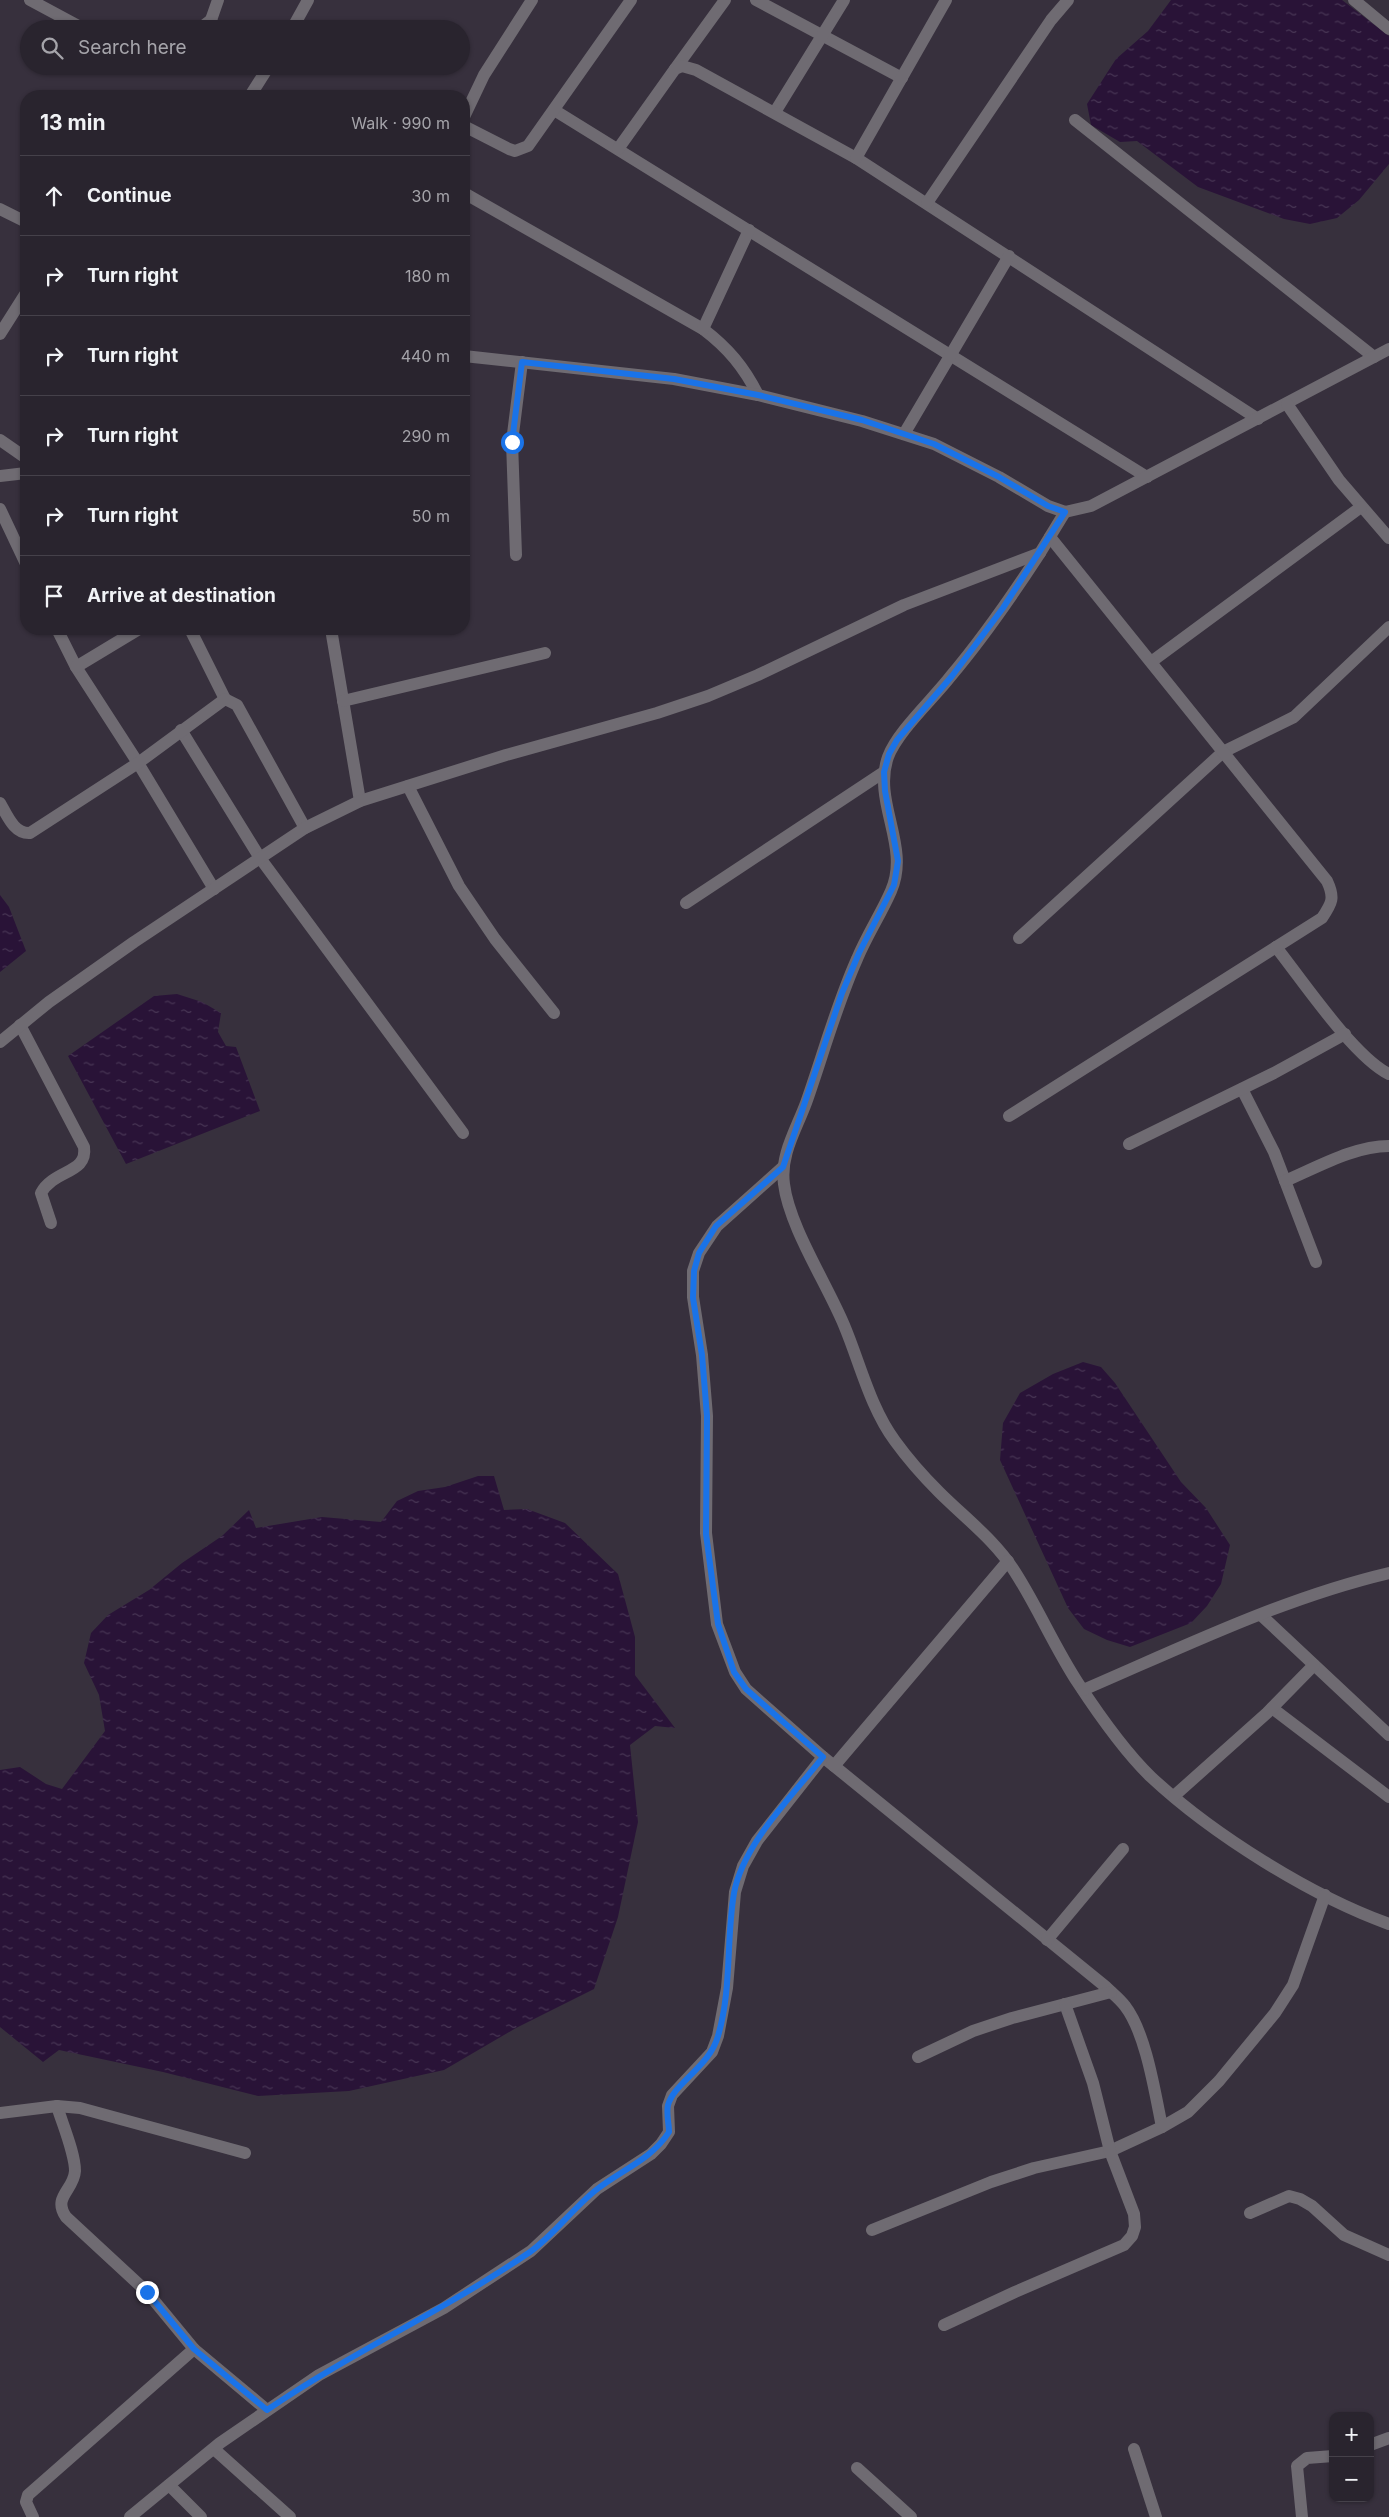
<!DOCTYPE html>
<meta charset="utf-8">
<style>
body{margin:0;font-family:Inter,sans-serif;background:#35303a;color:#f1f3f6}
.controls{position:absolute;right:15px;bottom:15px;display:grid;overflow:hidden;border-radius:10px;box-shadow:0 1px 4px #0004}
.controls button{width:45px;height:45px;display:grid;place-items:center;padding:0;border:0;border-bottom:1px solid #45414a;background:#29242e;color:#f1f3f6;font:25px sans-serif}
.stop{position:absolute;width:15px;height:15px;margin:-11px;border:4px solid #1a73e8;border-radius:50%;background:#fff}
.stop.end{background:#1a73e8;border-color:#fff;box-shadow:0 1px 5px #0008}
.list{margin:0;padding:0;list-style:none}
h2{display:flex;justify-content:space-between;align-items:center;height:65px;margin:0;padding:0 20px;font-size:21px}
h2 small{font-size:16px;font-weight:400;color:#a5a4aa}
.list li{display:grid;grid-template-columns:32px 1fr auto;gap:15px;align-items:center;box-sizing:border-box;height:80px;padding:0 20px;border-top:1px solid #45414a}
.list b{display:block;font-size:19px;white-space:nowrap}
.list em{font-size:16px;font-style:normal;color:#a5a4aa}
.icon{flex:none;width:28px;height:28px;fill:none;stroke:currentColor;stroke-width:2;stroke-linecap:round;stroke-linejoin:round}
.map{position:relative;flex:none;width:1389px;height:2517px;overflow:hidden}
.search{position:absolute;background:#29242e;box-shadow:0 1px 4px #0004;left:20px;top:20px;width:450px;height:55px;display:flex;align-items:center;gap:12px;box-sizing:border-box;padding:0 18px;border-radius:28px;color:#a5a4aa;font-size:19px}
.panel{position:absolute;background:#29242e;box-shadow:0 1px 4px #0004;left:20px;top:90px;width:450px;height:545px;border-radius:20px}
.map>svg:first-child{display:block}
</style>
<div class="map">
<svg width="1389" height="2517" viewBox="0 0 1389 2517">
<defs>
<pattern id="water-ripples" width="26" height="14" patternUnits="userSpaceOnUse" patternTransform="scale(1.25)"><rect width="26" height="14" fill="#291337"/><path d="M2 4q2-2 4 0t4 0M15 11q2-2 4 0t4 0" fill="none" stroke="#483655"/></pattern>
</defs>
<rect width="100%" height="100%" fill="#37303d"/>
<g fill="url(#water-ripples)">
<polygon points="1171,0 1342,0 1389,36 1389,164 1359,200 1337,218 1310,224 1284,219 1198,187 1137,141 1120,142 1091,125 1087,104 1116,59 1148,31"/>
<polygon points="0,895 9,907 26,951 0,972"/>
<polygon points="177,994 202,1002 221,1013 218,1032 226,1046 236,1047 260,1111 126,1164 68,1056 154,996"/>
<polygon points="1083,1362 1101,1367 1115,1383 1181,1482 1206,1508 1230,1545 1221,1584 1207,1606 1191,1623 1130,1647 1107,1640 1084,1629 1068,1608 1000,1460 1003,1423 1020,1393 1053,1374"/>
<polygon points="478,1476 494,1476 504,1510 527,1509 565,1523 618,1574 635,1637 635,1675 675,1728 655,1726 630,1745 638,1822 618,1917 594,1989 516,2028 444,2070 349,2091 258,2096 163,2072 59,2050 43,2062 0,2027 0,1770 20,1767 46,1784 62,1789 105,1731 99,1695 84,1663 91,1633 108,1615 149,1590 182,1563 222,1536 249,1510 256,1528 322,1517 381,1522 397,1501 418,1491 445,1487"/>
</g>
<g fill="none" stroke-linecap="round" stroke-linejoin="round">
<g stroke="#6f6b72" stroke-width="12">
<polyline points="30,0 84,29"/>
<polyline points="756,0 902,78"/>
<polyline points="1354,0 1389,29"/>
<polyline points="199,29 211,20"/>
<polyline points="216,29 211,20 218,0"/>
<polyline points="292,29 308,0"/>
<polyline points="675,69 725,0"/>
<polyline points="250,96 269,66"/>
<polyline points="554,110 1147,477"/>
<polyline points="775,112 844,0"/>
<polyline points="464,117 484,75 532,0"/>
<polyline points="1075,120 1374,357"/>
<polyline points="464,126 509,149 515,151 528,146 631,0"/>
<polyline points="618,149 675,69 682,66 696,70 856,158 1258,419"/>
<polyline points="856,158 946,0"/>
<path d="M464 193 703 329C728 348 744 367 758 395"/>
<polyline points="927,203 1051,20 1068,0"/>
<polyline points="0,209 26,222"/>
<polyline points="703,329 749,230"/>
<polyline points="0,334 26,293"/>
<polyline points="464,356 674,379 758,395 862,421 934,444 999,477 1048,506 1065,512 1091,506 1389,349"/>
<polyline points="1287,404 1339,480 1389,538"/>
<polyline points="904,434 1009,256"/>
<polyline points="0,440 26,458"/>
<polyline points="0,476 26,473"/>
<polyline points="0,509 26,564"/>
<path d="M1040 553C1012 596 983 638 950 677 933 699 897 732 888 757 872 802 911 846 891 891 881 914 867 935 857 959 836 1006 823 1055 806 1103 796 1130 780 1155 784 1184 789 1226 827 1284 844 1325 860 1363 870 1407 895 1441 908 1459 923 1476 939 1492 965 1518 996 1541 1015 1572 1038 1608 1055 1648 1078 1683 1099 1715 1124 1751 1151 1777 1212 1834 1311 1896 1389 1924"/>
<polyline points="516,555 512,442 522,362"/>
<polyline points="57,629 76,667 138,763 214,889"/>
<polyline points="190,629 225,699"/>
<polyline points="331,629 360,801"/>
<polyline points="1151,662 1361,507"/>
<polyline points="76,667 139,629"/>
<polyline points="343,701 545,653"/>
<polyline points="181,730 260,858 463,1133"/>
<polyline points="408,786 459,886 495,939 554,1013"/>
<path d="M0 803C7 815 14 834 30 833L138 763 225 699 237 705 305 828"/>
<polyline points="686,903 884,772"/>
<polyline points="1019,938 1223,752 1294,717 1389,627"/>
<path d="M1276 947C1302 980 1354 1057 1389 1074"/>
<path d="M20 1025 84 1147C88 1174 54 1169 41 1193L51 1223"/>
<polyline points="0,1042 49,1002 134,942 305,828 360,801 506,755 657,713 708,696 758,675 904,605 1040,553 1065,512"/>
<polyline points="1242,1089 1274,1152 1316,1262"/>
<path d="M1009 1116 1322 918C1332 903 1335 898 1327 881L1050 537"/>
<polyline points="1129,1144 1274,1073 1345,1034"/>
<path d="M783 1167 717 1226 699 1253 693 1271V1297L702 1355 707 1416 706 1533 717 1624 735 1672 746 1689 823 1757 1106 1987C1112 1993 1120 1999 1125 2006 1146 2033 1155 2093 1162 2127"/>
<path d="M1285 1181C1318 1167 1354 1146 1389 1146"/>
<polyline points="1261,1615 1389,1735"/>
<path d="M1083 1690C1183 1647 1283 1598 1389 1573"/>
<polyline points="1272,1708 1389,1797"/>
<polyline points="834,1766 1008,1561"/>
<polyline points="1174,1796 1267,1713 1314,1665"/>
<polyline points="1047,1940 1123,1849"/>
<polyline points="918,2057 973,2031 1012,2018 1111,1992"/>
<path d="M57 2106C62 2123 75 2153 75 2171 74 2190 52 2197 66 2217L147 2292 194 2349 267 2410"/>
<polyline points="0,2113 57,2106 80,2108 245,2153"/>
<polyline points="1250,2213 1289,2196 1300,2199 1312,2206 1344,2235 1389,2255"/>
<polyline points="872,2230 991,2182 1034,2168 1110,2151 1162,2127 1188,2112 1219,2081 1275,2013 1293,1985 1325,1895"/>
<polyline points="944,2325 1015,2292 1124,2245 1132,2236 1135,2227 1134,2214 1110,2151 1093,2083 1065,2004"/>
<polyline points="1370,2445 1389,2438"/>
<polyline points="214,2449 290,2517"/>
<polyline points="1134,2449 1156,2517"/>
<polyline points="857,2468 911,2517"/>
<polyline points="169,2485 201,2517"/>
<polyline points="33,2517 26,2502 28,2495 194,2349"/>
<polyline points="130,2517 220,2443 319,2375 444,2308 531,2251 597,2189 651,2154 661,2144 669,2132 668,2106 672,2095 712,2052 718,2036 727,1988 735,1892 743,1866 757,1841 823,1757"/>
<polyline points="1302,2517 1297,2466 1307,2458 1333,2456"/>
</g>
</g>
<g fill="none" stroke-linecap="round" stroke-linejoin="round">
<path stroke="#1a73e8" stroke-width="6" d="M147 2292 194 2349 267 2410C352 2352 445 2310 530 2252 554 2235 572 2209 596 2190 621 2170 651 2160 669 2132 669 2124 666 2113 668 2105 674 2083 710 2066 718 2036 732 1989 726 1940 734 1893 743 1844 793 1795 823 1757L746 1689 734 1672 718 1624 706 1534 707 1416 702 1355 693 1298 694 1271 699 1253 716 1226 783 1167 842 993 859 953 894 885 898 861 885 791 884 772 889 754 897 740 952 676 1003 608 1065 512 1048 506 999 477 934 444 862 420 758 395 674 379 522 362 512 442"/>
</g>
</svg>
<div class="controls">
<button>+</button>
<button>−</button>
</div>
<div class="stop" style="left:512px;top:442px"></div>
<div class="stop end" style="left:147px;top:2292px"></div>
<div class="search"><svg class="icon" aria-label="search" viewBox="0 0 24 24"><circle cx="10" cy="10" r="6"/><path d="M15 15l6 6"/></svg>Search here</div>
<section class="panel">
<h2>13 min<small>Walk · 990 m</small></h2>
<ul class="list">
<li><svg class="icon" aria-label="ahead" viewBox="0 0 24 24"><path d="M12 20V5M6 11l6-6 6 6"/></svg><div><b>Continue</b></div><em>30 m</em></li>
<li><svg class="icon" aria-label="right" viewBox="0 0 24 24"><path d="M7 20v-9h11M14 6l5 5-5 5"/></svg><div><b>Turn right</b></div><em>180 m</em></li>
<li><svg class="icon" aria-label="right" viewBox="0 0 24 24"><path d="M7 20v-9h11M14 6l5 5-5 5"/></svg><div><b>Turn right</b></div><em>440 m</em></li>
<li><svg class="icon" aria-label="right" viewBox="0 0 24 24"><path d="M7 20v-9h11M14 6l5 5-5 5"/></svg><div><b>Turn right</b></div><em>290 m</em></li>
<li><svg class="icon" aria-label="right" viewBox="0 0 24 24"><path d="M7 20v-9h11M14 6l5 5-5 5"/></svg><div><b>Turn right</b></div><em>50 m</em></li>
<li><svg class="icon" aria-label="arrive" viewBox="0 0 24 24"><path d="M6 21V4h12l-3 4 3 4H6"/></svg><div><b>Arrive at destination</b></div></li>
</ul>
</section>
</div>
